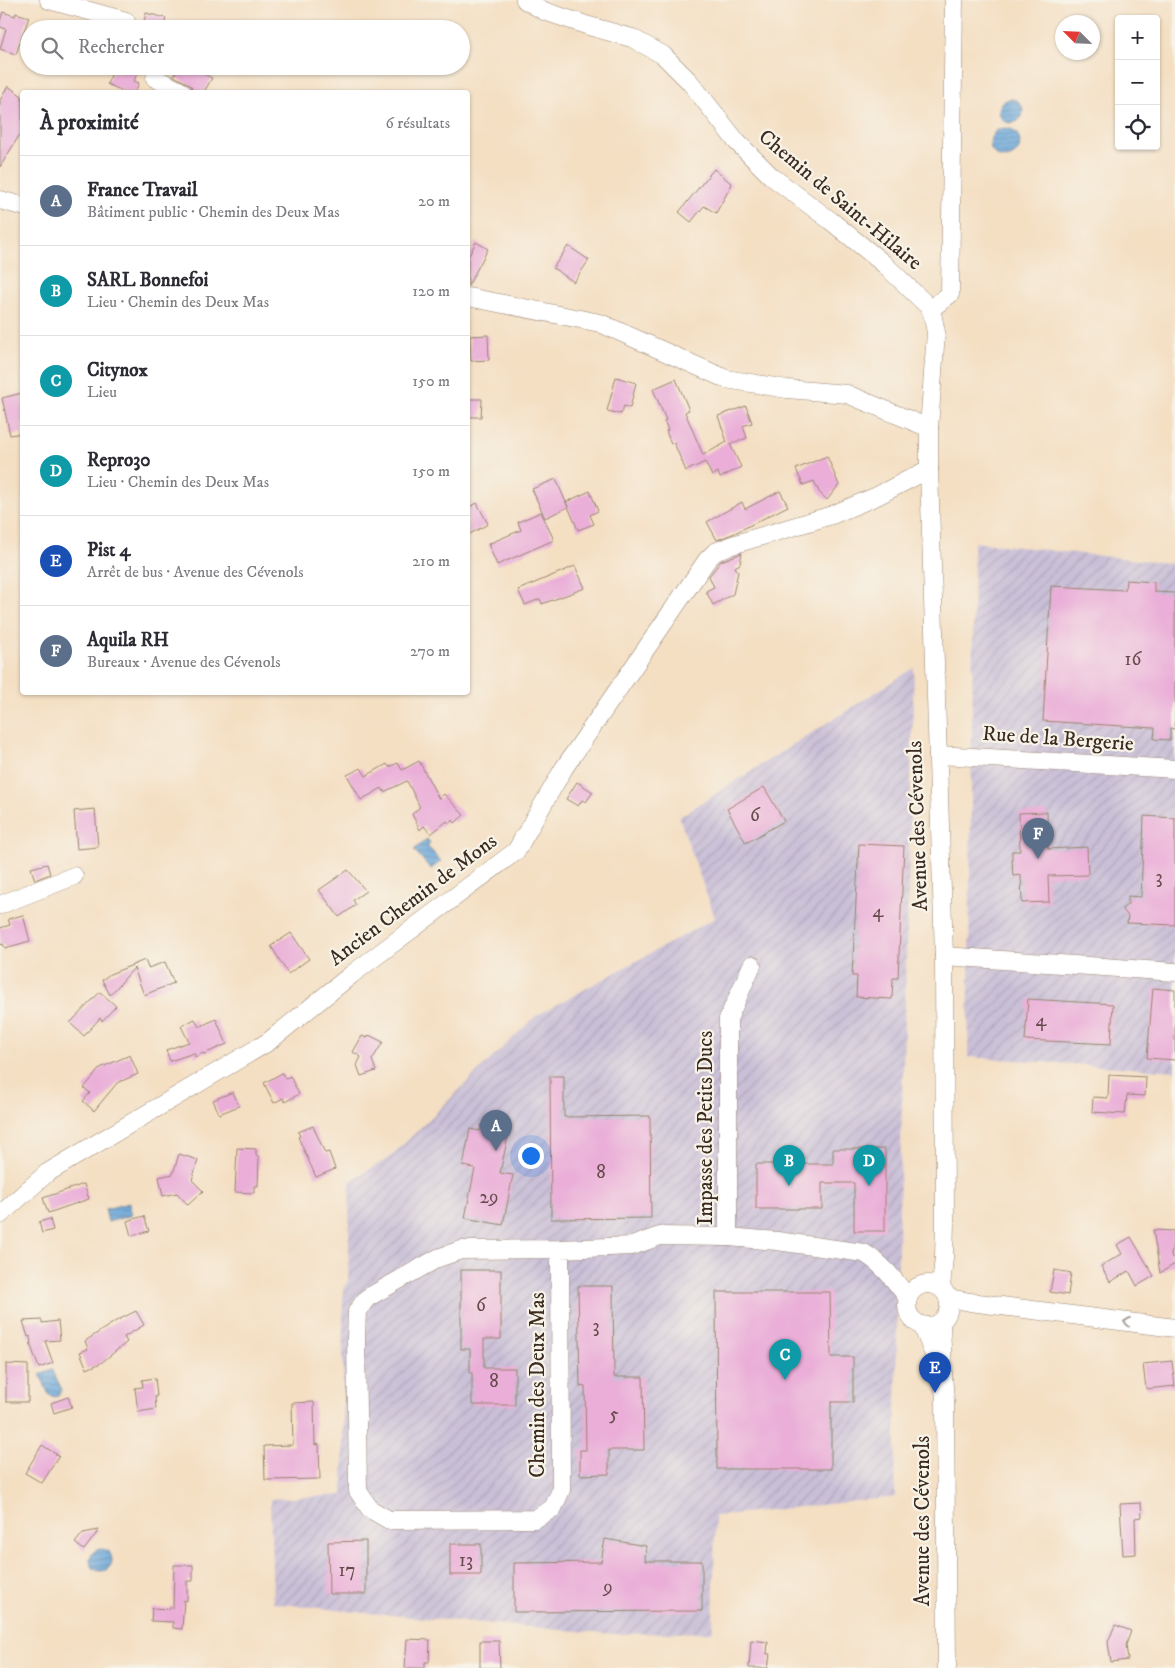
<!DOCTYPE html>
<html lang="fr">
<meta charset="utf-8">
<style>
body{margin:0;font-family:"IM FELL DW Pica",serif;background:#f2f2f3;color:#2b2b33}
.controls{position:absolute;right:15px;top:15px;display:grid;overflow:hidden;border-radius:5px;box-shadow:0 1px 4px #0004}
.controls button{width:45px;height:45px;display:grid;place-items:center;padding:0;border:0;border-bottom:1px solid #e1e1e2;background:#fff;color:#2b2b33;font:25px sans-serif}
.compass{position:absolute;left:1055px;top:15px;width:45px;height:45px;border-radius:50%;background:#fff;box-shadow:0 1px 4px #0004;rotate:294deg}
.you{position:absolute;left:530px;top:1155px;width:18px;height:18px;margin:-12px;border:4px solid #fff;border-radius:50%;background:#1a73e8;box-shadow:0 0 0 8px #1a73e833}
.badge{display:grid;place-items:center;width:32px;height:32px;border-radius:50%;background:#2563eb;color:#fff;font-size:16px;font-weight:700}
.pin{position:absolute;translate:-50% -41px;filter:drop-shadow(0 1px 2px #0008)}
.pin::after{content:'';position:absolute;top:26px;width:18px;height:15px;background:inherit;clip-path:polygon(0 0,100% 0,50% 100%)}
.list{margin:0;padding:0;list-style:none}
h2{display:flex;justify-content:space-between;align-items:center;height:65px;margin:0;padding:0 20px;font-size:21px}
h2 small{font-size:16px;font-weight:400;color:#7c7c81}
.list li{display:grid;grid-template-columns:32px 1fr auto;gap:15px;align-items:center;box-sizing:border-box;height:90px;padding:0 20px;border-top:1px solid #e1e1e2}
.list b{display:block;font-size:19px;white-space:nowrap}
.list p{margin:0;font-size:16px;white-space:nowrap;color:#7c7c81}
.list em{font-size:16px;font-style:normal;color:#7c7c81}
.icon{flex:none;width:28px;height:28px;fill:none;stroke:currentColor;stroke-width:2;stroke-linecap:round;stroke-linejoin:round}
.map{position:relative;flex:none;width:1175px;height:1668px;overflow:hidden}
.search{position:absolute;background:#fff;box-shadow:0 1px 4px #0004;left:20px;top:20px;width:450px;height:55px;display:flex;align-items:center;gap:12px;box-sizing:border-box;padding:0 18px;border-radius:28px;color:#7c7c81;font-size:19px}
.panel{position:absolute;background:#fff;box-shadow:0 1px 4px #0004;left:20px;top:90px;width:450px;height:605px;border-radius:5px}
.map>svg:first-child{display:block}
</style>
<div class="map">
<svg width="1175" height="1668" viewBox="0 0 1175 1668">
<defs>
<pattern id="industrial-furrows" width="10" height="10" patternUnits="userSpaceOnUse" patternTransform="scale(1.25)"><rect width="10" height="10" fill="#c9bfd7"/><path d="M-1 1l2-2M0 10L10 0M9 11l2-2" fill="none" stroke="#aea4b8"/></pattern>
<pattern id="water-rules" width="6" height="5" patternUnits="userSpaceOnUse" patternTransform="scale(1.25)"><rect width="6" height="5" fill="#67a5d9"/><path d="M0 2.5h6" fill="none" stroke="#5687af"/></pattern>
</defs>
<rect width="100%" height="100%" fill="#f7f3e8"/>
<filter id="ink" filterUnits="userSpaceOnUse"><feTurbulence type="fractalNoise" baseFrequency=".02" numOctaves="2"/><feDisplacementMap in="SourceGraphic" scale="10" xChannelSelector="R" yChannelSelector="G"/><feConvolveMatrix kernelMatrix="1 2 1 2 8 2 1 2 1" color-interpolation-filters="sRGB"/></filter>
<filter id="wash" filterUnits="userSpaceOnUse"><feTurbulence type="fractalNoise" baseFrequency=".0096" numOctaves="4" result="noise"/><feDisplacementMap in="SourceGraphic" scale="20" xChannelSelector="R" yChannelSelector="G"/><feGaussianBlur stdDeviation="1.12" result="paint"/><feColorMatrix in="noise" values="0 0 0 0 0 0 0 0 0 0 0 0 0 0 0 0 0 1.4 0 .05"/><feComposite in="paint" operator="in"/></filter>
<g filter="url(#wash)">
<rect width="100%" height="100%" fill="#f4dfc3"/>
<g fill="url(#industrial-furrows)">
<polygon points="974,542 1175,564 1175,1071 968,1057"/>
<polygon points="914,668 898,1249 895,1497 715,1516 713,1632 612,1634 366,1613 273,1603 270,1499 343,1495 343,1291 348,1280 350,1181 389,1158 536,1016 715,918 679,817"/>
</g>
<g fill="url(#water-rules)" stroke="#51687c">
<circle cx="1011" cy="111" r="12"/>
<circle cx="1005" cy="143" r="15"/>
<polygon points="427,839 430,843 427,846 441,861 431,869 414,850"/>
<polygon points="129,1203 132,1215 108,1222 105,1209"/>
<polygon points="52,1369 62,1390 56,1397 49,1395 40,1374"/>
<circle cx="101" cy="1560" r="11"/>
</g>
<g id="blocks">
<g fill="#eaaed8">
<polygon points="3,12 15,16 16,13 29,17 16,54 0,49 6,29 0,27 0,21"/>
<polygon points="146,13 166,18 163,29 142,29"/>
<polygon points="122,66 131,66 139,70 134,81 139,83 135,92 125,92 107,84 113,71 119,74"/>
<polygon points="179,66 188,66 212,78 204,92 193,91 191,86 187,83 174,76"/>
<polygon points="8,86 22,96 22,131 0,167 0,100"/>
<polygon points="714,169 732,184 716,213 704,206 691,222 679,212"/>
<polygon points="476,242 488,249 468,286 468,257"/>
<polygon points="568,246 589,260 574,282 553,268"/>
<polygon points="488,335 489,360 471,361 470,336"/>
<polygon points="616,377 636,383 630,408 624,406 621,414 607,411"/>
<polygon points="676,379 689,410 685,412 703,455 727,442 718,416 746,406 752,423 743,426 747,438 730,444 741,467 720,478 718,472 712,476 705,462 686,471 674,443 671,444 666,431 668,430 664,421 666,420 653,389"/>
<polygon points="22,393 22,433 10,435 2,398"/>
<polygon points="468,399 482,399 481,417 468,417"/>
<polygon points="827,456 839,485 827,500 819,492 814,481 803,485 796,469"/>
<polygon points="556,479 568,507 545,518 532,489"/>
<polygon points="590,491 598,511 590,515 594,524 578,530 566,502"/>
<polygon points="780,491 788,506 735,533 717,540 707,522 742,502 745,509"/>
<polygon points="477,503 488,524 468,535 468,508"/>
<polygon points="541,512 554,540 497,565 488,544 521,530 518,522"/>
<polygon points="742,553 740,564 735,567 738,572 733,594 713,605 706,591 714,587 709,576 721,561"/>
<polygon points="575,566 585,588 542,604 540,599 525,605 518,590"/>
<polygon points="1126,580 1154,582 1154,592 1175,593 1175,729 1170,728 1170,740 1154,739 1155,728 1043,721 1051,586 1125,590"/>
<polygon points="419,761 439,799 444,794 464,815 455,823 453,820 449,823 447,821 431,834 424,826 420,830 412,814 419,808 419,805 407,781 384,792 382,788 361,800 347,775 361,768 366,776 387,764 389,767 398,763 402,770"/>
<polygon points="577,782 593,792 586,802 582,800 578,806 566,799"/>
<polygon points="764,787 784,821 746,843 727,809"/>
<polygon points="95,809 98,847 77,849 74,811"/>
<polygon points="1047,812 1048,849 1087,847 1088,875 1048,876 1049,902 1022,903 1021,875 1013,876 1012,861 1012,851 1020,851 1019,813"/>
<polygon points="1144,816 1175,818 1175,925 1127,923 1128,916 1122,909 1128,904 1128,896 1141,897"/>
<polygon points="859,844 904,846 898,978 893,978 892,999 856,997 857,976 852,976"/>
<polygon points="47,864 50,874 35,880 31,868"/>
<polygon points="348,870 366,891 353,900 356,905 339,917 319,890"/>
<polygon points="23,915 30,941 5,948 3,944 0,945 0,928 10,925 8,919"/>
<polygon points="291,933 309,959 288,974 271,946"/>
<polygon points="145,960 148,968 165,962 174,983 144,995 134,968 110,995 102,980 110,974"/>
<polygon points="1153,988 1175,990 1175,1060 1147,1058"/>
<polygon points="100,992 116,1006 102,1021 100,1018 84,1036 70,1023"/>
<polygon points="1028,999 1113,1004 1111,1044 1025,1040"/>
<polygon points="195,1019 199,1027 216,1019 227,1044 204,1054 203,1053 195,1057 194,1053 170,1061 166,1050 189,1042 181,1026"/>
<polygon points="369,1035 383,1042 372,1060 376,1071 361,1076 357,1065 361,1057 353,1052 362,1036 367,1038"/>
<polygon points="130,1055 138,1074 117,1083 94,1111 83,1101 90,1093 84,1088 100,1068"/>
<polygon points="282,1073 285,1079 290,1076 299,1094 285,1102 283,1098 274,1103 264,1083"/>
<polygon points="1109,1075 1146,1077 1145,1096 1127,1095 1125,1114 1092,1112 1093,1097 1108,1098"/>
<polygon points="550,1076 564,1076 564,1117 650,1116 651,1218 551,1219"/>
<polygon points="233,1092 239,1106 219,1114 213,1100"/>
<polygon points="481,1125 499,1129 498,1134 508,1136 500,1173 513,1175 503,1225 465,1218 475,1168 463,1166 470,1129 480,1131"/>
<polygon points="313,1126 325,1153 329,1152 335,1169 316,1177 298,1137 300,1136 298,1132"/>
<polygon points="237,1148 256,1149 256,1156 259,1156 258,1186 254,1186 254,1193 235,1192"/>
<polygon points="833,1149 885,1149 885,1231 854,1231 854,1183 822,1183 822,1209 756,1209 756,1164 833,1164"/>
<polygon points="179,1154 198,1160 192,1180 203,1191 188,1205 177,1193 163,1196 159,1177 173,1174"/>
<polygon points="84,1184 89,1199 48,1213 43,1198"/>
<polygon points="144,1216 149,1231 131,1236 127,1221"/>
<polygon points="50,1219 53,1230 42,1233 39,1222"/>
<polygon points="1153,1230 1174,1231 1171,1257 1175,1257 1175,1264 1160,1273"/>
<polygon points="1131,1237 1154,1276 1137,1286 1129,1271 1110,1282 1101,1266 1122,1254 1117,1245"/>
<polygon points="461,1270 501,1270 501,1339 484,1339 484,1368 515,1368 515,1405 472,1405 472,1373 470,1373 470,1349 461,1349"/>
<polygon points="1054,1270 1071,1273 1068,1295 1050,1292"/>
<polygon points="578,1286 613,1286 614,1377 643,1377 644,1450 609,1450 609,1474 580,1475 580,1450 586,1450 585,1386 580,1387"/>
<polygon points="716,1292 830,1292 831,1357 853,1357 853,1402 831,1402 831,1469 717,1469"/>
<polygon points="136,1311 144,1325 124,1337 127,1342 101,1363 87,1369 80,1352 88,1349 85,1341 116,1321"/>
<polygon points="42,1320 42,1323 58,1321 60,1340 45,1341 53,1363 39,1368 31,1346 30,1336 28,1337 23,1321"/>
<polygon points="1172,1361 1175,1386 1146,1389 1143,1364"/>
<polygon points="6,1364 28,1365 28,1402 6,1402"/>
<polygon points="155,1378 157,1396 155,1396 156,1409 138,1412 135,1388 143,1387 142,1380"/>
<polygon points="68,1397 72,1407 54,1413 51,1403"/>
<polygon points="314,1402 315,1445 319,1444 320,1479 265,1480 264,1446 293,1445 292,1403"/>
<polygon points="42,1445 59,1456 42,1483 25,1473"/>
<polygon points="1141,1503 1142,1517 1135,1518 1136,1554 1123,1555 1120,1504"/>
<polygon points="99,1530 84,1550 75,1543 83,1533"/>
<polygon points="605,1539 646,1546 645,1561 702,1561 702,1611 514,1612 514,1563 601,1562"/>
<polygon points="366,1541 366,1594 329,1594 328,1542"/>
<rect x="450" y="1544" width="31" height="31"/>
<polygon points="174,1565 193,1565 193,1581 187,1581 187,1601 184,1600 182,1629 173,1628 173,1622 151,1621 152,1608 170,1609 170,1607 173,1608"/>
<polygon points="1115,1625 1131,1631 1126,1645 1128,1660 1111,1662 1108,1642"/>
<polygon points="407,1639 430,1640 429,1662 425,1662 425,1668 405,1668"/>
<polygon points="751,1640 768,1642 767,1654 770,1654 768,1668 749,1668"/>
<polygon points="480,1641 499,1641 500,1668 480,1668"/>
</g>
</g>
</g>
<g filter="url(#ink)">
<use href="#blocks" fill-opacity="0" stroke="#988470" stroke-width="1"/>
<g fill="none" stroke-linecap="round" stroke-linejoin="round">
<defs>
<g id="minor">
<polyline points="49,0 126,21 125,29"/>
<polyline points="525,0 544,11 589,26 632,38 663,55 690,82 737,142 771,176 831,221 884,264 931,309 936,332 929,428 929,469 944,956 945,1222 944,1257 941,1287"/>
<polyline points="155,78 182,92"/>
<polyline points="0,200 22,206"/>
<polyline points="468,297 600,323 726,379 787,389 847,394 929,428"/>
<polyline points="931,309 950,294 954,0"/>
<polyline points="938,755 1175,769"/>
<polyline points="0,905 74,876"/>
<polyline points="944,956 1175,972"/>
<polyline points="0,1215 47,1173 268,1042 351,975 516,851 564,768 707,560 715,552 732,545 832,515 877,496 929,469"/>
<polyline points="728,1237 728,1019 752,965"/>
<path d="M560 1249 561 1490 553 1508 535 1519 389 1520 370 1509 358 1491 356 1338 357 1311 367 1298 438 1258 461 1250 560 1249 632 1246 660 1236 728 1237 777 1241 864 1253C883 1264 895 1281 908 1298"/>
<circle cx="928" cy="1305" r="21"/>
<polyline points="949,1298 970,1302 1175,1328"/>
<polyline points="941,1322 943,1374 945,1401 947,1668"/>
<polyline points="922,1325 939,1367"/>
</g>
</defs>
<use href="#minor" stroke="#988470" stroke-width="19"/>
<use href="#minor" stroke="#fff" stroke-width="18"/>
</g>
<defs><path id="oneway-chevron" d="M-2-3.5L2.5 0L-2 3.5" fill="none" stroke-width="1.6" stroke-linecap="round" stroke-linejoin="round" transform="scale(1.25)"/></defs>
<use stroke="#a79f9a" href="#oneway-chevron" transform="translate(1127 1322) rotate(-173)"/>
</g>
<g text-anchor="middle" dominant-baseline="central" stroke-width="4.5" stroke-linejoin="round" paint-order="stroke">
<g font-size="19" fill="#674b4c">
<text x="1133" y="659">16</text>
<text x="755" y="815">6</text>
<text x="1159" y="877">3</text>
<text x="878" y="911">4</text>
<text x="1041" y="1020">4</text>
<text x="601" y="1172">8</text>
<text x="489" y="1197">29</text>
<text x="481" y="1305">6</text>
<text x="596" y="1326">3</text>
<text x="494" y="1381">8</text>
<text x="614" y="1414">5</text>
<text x="466" y="1560">13</text>
<text x="347" y="1570">17</text>
<text x="608" y="1587">9</text>
</g>
<g font-size="21" fill="#3b2a1e" stroke="#f7f3e8">
<text transform="translate(840 200) rotate(40)">Chemin de Saint-Hilaire</text>
<text transform="translate(1058 739) rotate(4)">Rue de la Bergerie</text>
<text transform="translate(918 826) rotate(-92)">Avenue des Cévenols</text>
<text transform="translate(413 900) rotate(-37)">Ancien Chemin de Mons</text>
<text transform="translate(706 1128) rotate(-90)">Impasse des Petits Ducs</text>
<text transform="translate(538 1385) rotate(-90)">Chemin des Deux Mas</text>
<text transform="translate(923 1521) rotate(-90)">Avenue des Cévenols</text>
</g>
</g>
</svg>
<div class="controls">
<button>+</button>
<button>−</button>
<button><svg class="icon" aria-label="locate" viewBox="0 0 24 24"><circle cx="12" cy="12" r="6"/><path d="M12 2v4M12 18v4M2 12h4M18 12h4"/></svg></button>
</div>
<svg class="compass" viewBox="-18 -18 36 36"><path d="M0-13l5 13h-10z" fill="#e53935"/><path d="M0 13l5-13h-10z" fill="#7c7c81"/></svg>
<div class="you"></div>
<div class="pin badge" style="left:496px;top:1151px;background:#5c6f8a">A</div>
<div class="pin badge" style="left:789px;top:1186px;background:#0f9aa8">B</div>
<div class="pin badge" style="left:785px;top:1380px;background:#0f9aa8">C</div>
<div class="pin badge" style="left:869px;top:1186px;background:#0f9aa8">D</div>
<div class="pin badge" style="left:935px;top:1393px;background:#1a4fb4">E</div>
<div class="pin badge" style="left:1038px;top:859px;background:#5c6f8a">F</div>
<div class="search"><svg class="icon" aria-label="search" viewBox="0 0 24 24"><circle cx="10" cy="10" r="6"/><path d="M15 15l6 6"/></svg>Rechercher</div>
<section class="panel">
<h2>À proximité<small>6 résultats</small></h2>
<ul class="list">
<li><span class="badge" style="background:#5c6f8a">A</span><div><b>France Travail</b><p>Bâtiment public · Chemin des Deux Mas</p></div><em>20 m</em></li>
<li><span class="badge" style="background:#0f9aa8">B</span><div><b>SARL Bonnefoi</b><p>Lieu · Chemin des Deux Mas</p></div><em>120 m</em></li>
<li><span class="badge" style="background:#0f9aa8">C</span><div><b>Citynox</b><p>Lieu</p></div><em>150 m</em></li>
<li><span class="badge" style="background:#0f9aa8">D</span><div><b>Repro30</b><p>Lieu · Chemin des Deux Mas</p></div><em>150 m</em></li>
<li><span class="badge" style="background:#1a4fb4">E</span><div><b>Pist 4</b><p>Arrêt de bus · Avenue des Cévenols</p></div><em>210 m</em></li>
<li><span class="badge" style="background:#5c6f8a">F</span><div><b>Aquila RH</b><p>Bureaux · Avenue des Cévenols</p></div><em>270 m</em></li>
</ul>
</section>
</div>
